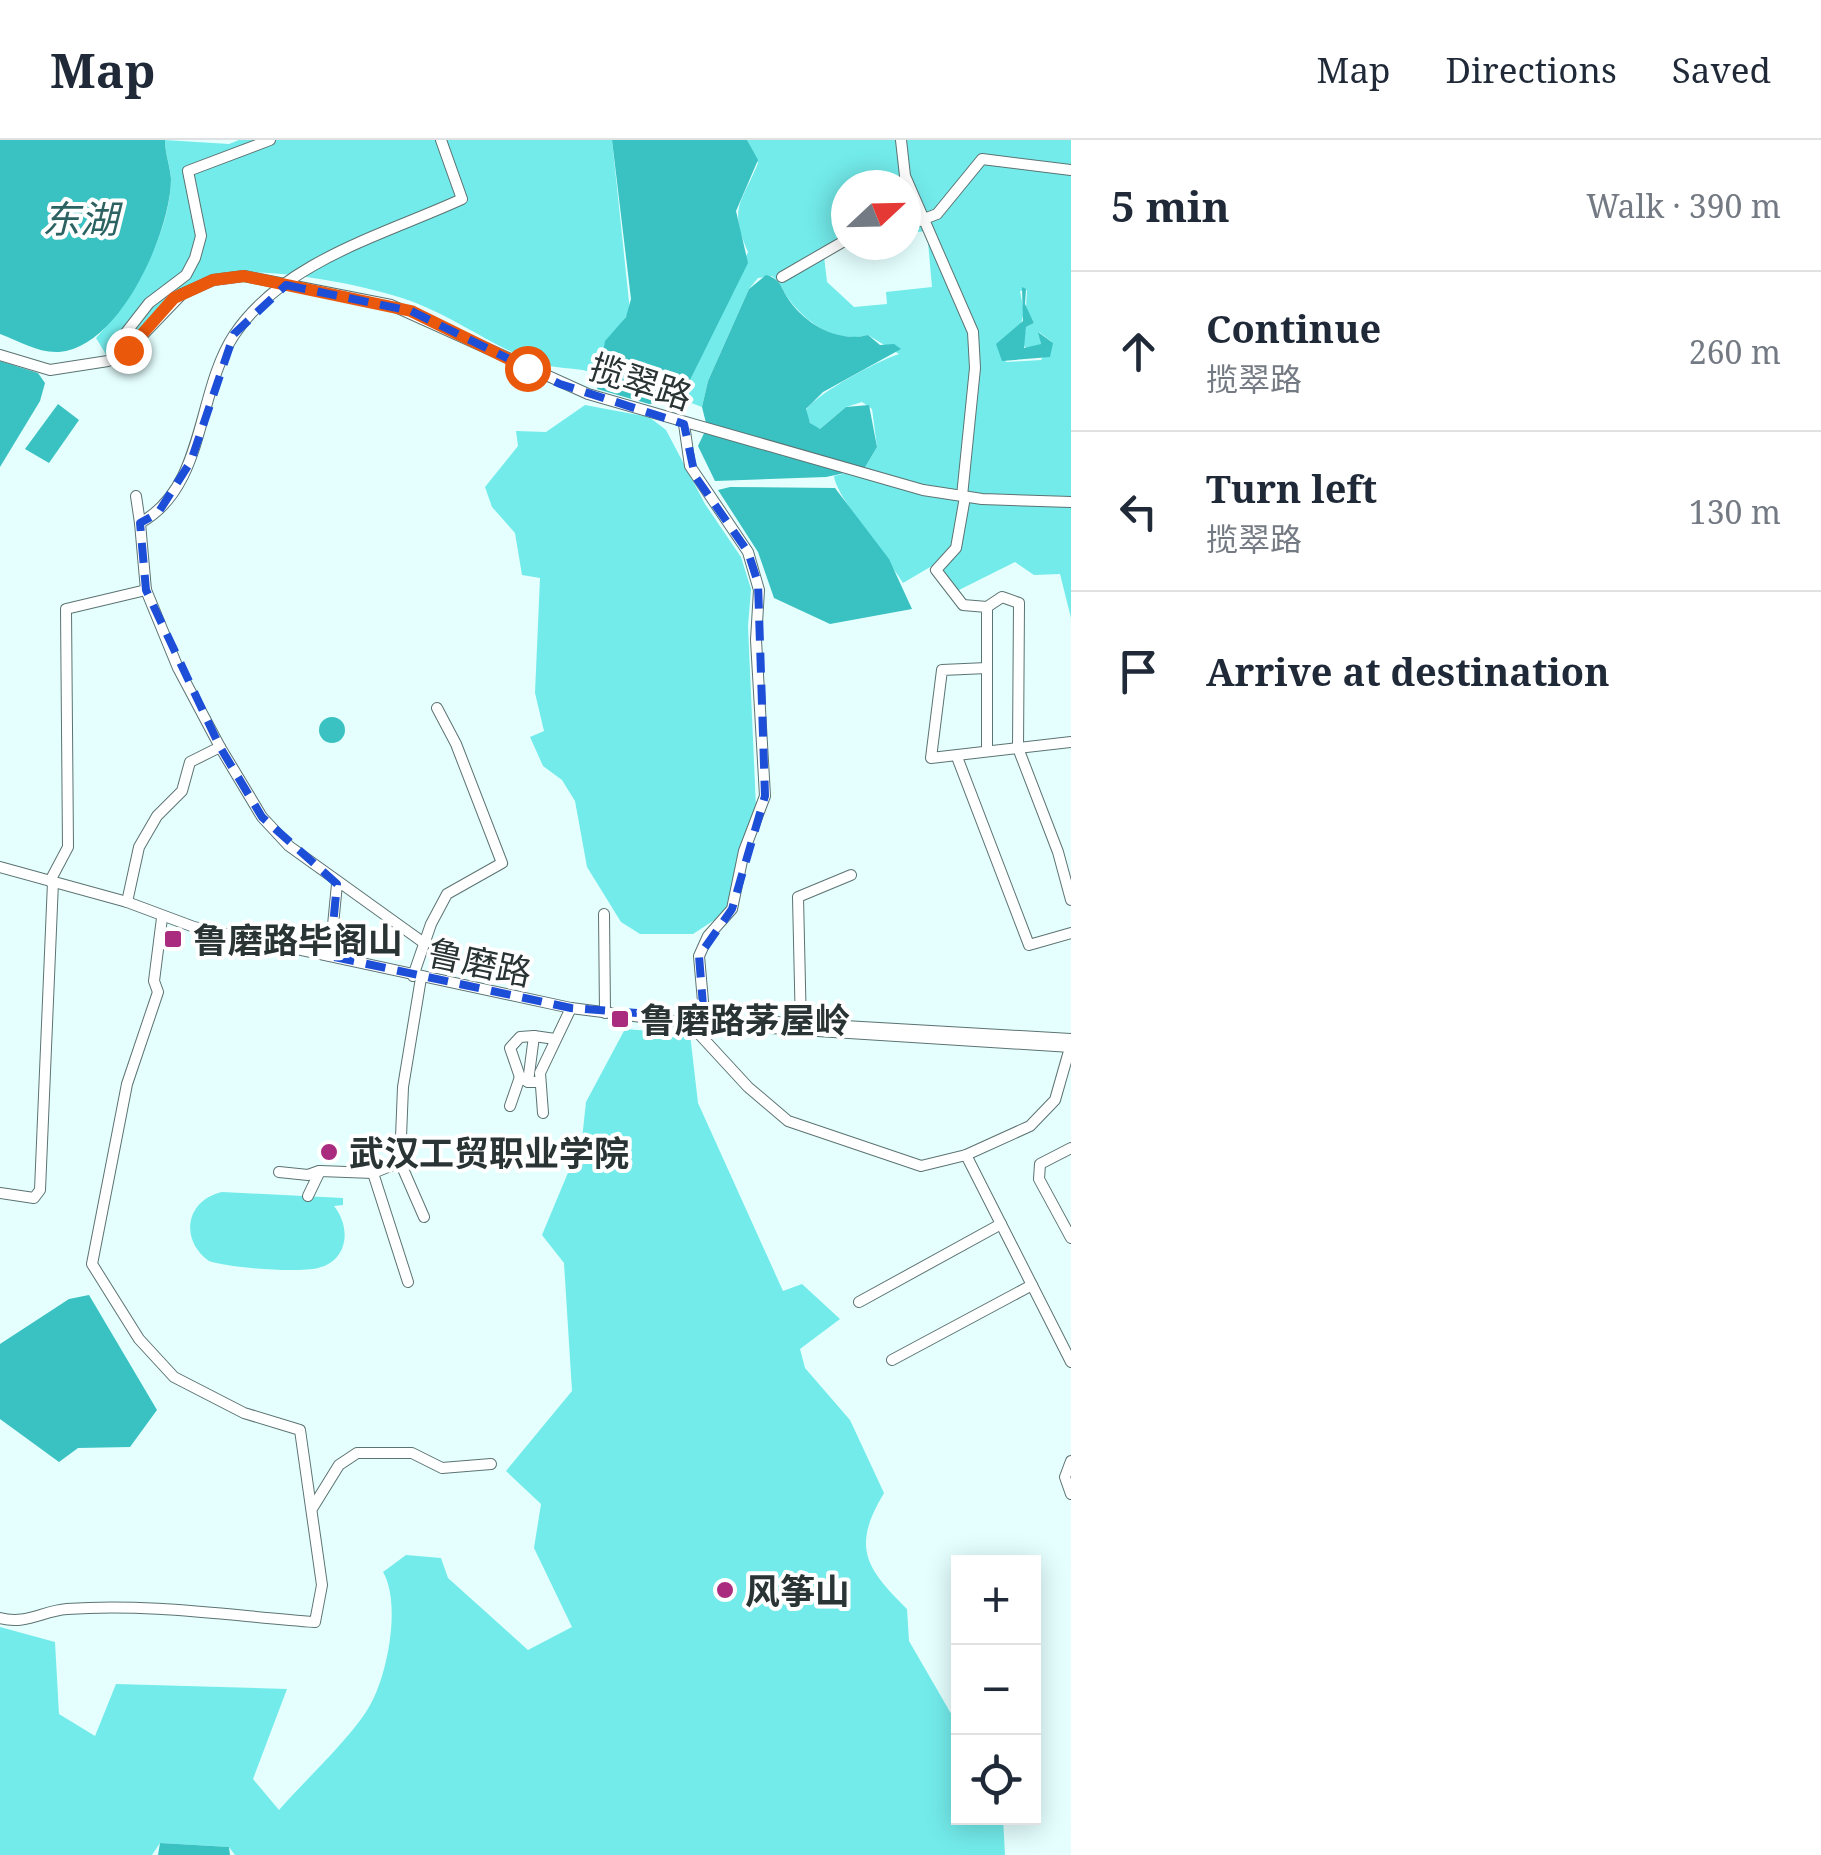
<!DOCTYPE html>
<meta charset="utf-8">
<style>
body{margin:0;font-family:"Noto Serif","Noto Sans SC",serif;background:#f2f2f3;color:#1f2937}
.controls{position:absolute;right:30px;bottom:30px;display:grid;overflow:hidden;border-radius:0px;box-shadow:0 5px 25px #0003}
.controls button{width:90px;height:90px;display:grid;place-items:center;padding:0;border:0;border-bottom:2px solid #e0e1e3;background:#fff;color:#1f2937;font:50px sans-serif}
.compass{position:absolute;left:831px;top:30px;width:90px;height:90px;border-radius:50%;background:#fff;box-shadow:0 5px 25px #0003;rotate:68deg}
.stop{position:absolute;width:30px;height:30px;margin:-22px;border:8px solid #ea580c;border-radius:50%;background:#fff}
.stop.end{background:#ea580c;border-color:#fff;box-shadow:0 2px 10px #0008}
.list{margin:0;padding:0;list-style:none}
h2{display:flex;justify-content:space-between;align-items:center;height:130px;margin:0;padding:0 40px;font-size:42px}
h2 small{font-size:32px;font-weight:400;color:#747a83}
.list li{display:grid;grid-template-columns:65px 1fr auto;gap:30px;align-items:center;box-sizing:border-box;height:160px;padding:0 40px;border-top:2px solid #e0e1e3}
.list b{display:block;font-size:38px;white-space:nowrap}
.list p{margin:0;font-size:32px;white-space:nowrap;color:#747a83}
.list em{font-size:32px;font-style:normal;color:#747a83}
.icon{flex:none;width:55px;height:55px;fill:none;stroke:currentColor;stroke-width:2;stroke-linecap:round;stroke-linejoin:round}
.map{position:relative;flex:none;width:1071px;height:1715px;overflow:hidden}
header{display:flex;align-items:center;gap:60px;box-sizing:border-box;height:140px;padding:0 50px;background:#fff;border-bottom:2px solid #e0e1e3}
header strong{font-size:48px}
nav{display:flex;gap:55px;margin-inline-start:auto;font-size:35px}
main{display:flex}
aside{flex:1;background:#fff}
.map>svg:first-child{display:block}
</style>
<header>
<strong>Map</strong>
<nav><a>Map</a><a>Directions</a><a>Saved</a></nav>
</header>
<main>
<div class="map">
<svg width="1071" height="1715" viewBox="0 0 1071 1715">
<rect width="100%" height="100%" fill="#e4fffe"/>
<g fill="#73ebeb" fill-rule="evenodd">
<path d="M165 0 229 4 239 0H612L630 171 603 209 604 228 598 234C575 226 553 230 532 221 492 205 456 179 416 163 371 145 243 120 200 139 160 157 143 195 107 216L96 198C132 159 171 93 171 38 170 25 165 13 165 0Z"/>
<path d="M747 0H1071V478L1060 434 1034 435 1015 422 957 451 937 423 903 443C888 418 836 357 834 336L864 329 877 307 872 269 862 262 846 267 820 289 812 286 805 273C810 256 880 220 899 214L868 195C838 203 810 186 791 162 783 153 782 143 772 136L758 138 749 149 708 241 702 267 686 261 689 242 748 112C728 67 742 63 758 23ZM846 45H906V93L927 91 932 147 886 152 887 164 854 167 827 142 824 116 846 103ZM1027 150 1026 167 1034 183 1026 187 1023 205 1028 210 1041 204 1039 192 1052 202 1041 220 1006 222 1001 201 1020 188 1024 172 1020 151Z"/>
<polygon points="585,265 649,277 666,290 705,364 741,417 751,449 748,486 756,667 730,761 722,775 693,794 640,794 621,782 587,727 575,661 562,640 543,626 530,597 544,591 535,553 540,438 522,435 515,393 492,367 485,347 518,306 516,291 546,292"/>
<path d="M625 889 690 894 698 963 783 1151 802 1144 840 1179 800 1209 805 1228 850 1280 884 1353C851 1408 866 1428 907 1469L909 1501 957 1584 958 1678H1003L1005 1715H235L229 1707 160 1703 152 1715H0V1487L55 1502 59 1574 95 1596 116 1544 287 1549 253 1639 279 1670C307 1638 342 1607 366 1572 387 1542 402 1464 383 1432L406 1415 441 1418 448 1438 528 1510 572 1487 534 1408 541 1364 506 1331 572 1251 564 1123 542 1095 582 999 586 962Z"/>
<path d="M222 1052 343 1058V1065L334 1066C351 1087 349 1120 318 1128 297 1133 230 1128 209 1121 179 1100 186 1060 222 1052Z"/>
</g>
<g fill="#3ac1c2">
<path d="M0 0H165C165 14 170 25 171 39 171 91 120 208 59 212 37 213 20 201 0 194Z"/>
<polygon points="612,0 747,0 758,20 736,71 748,123 689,242 686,261 649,264 597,249 605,201 626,177 631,159"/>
<path d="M766 135C780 139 780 145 787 157 804 184 838 203 868 195L880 205 894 204 901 209 823 252 806 269 810 283 820 289 846 267 869 265 877 307 864 329 826 337 715 341 698 306 707 287 702 267 708 241 749 149Z"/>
<polygon points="1022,147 1026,149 1025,164 1034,183 1026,187 1024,208 1041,204 1038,192 1053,203 1050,217 1002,221 996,204 1023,181"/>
<polygon points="0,221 38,233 45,243 40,261 0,327"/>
<polygon points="58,264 79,280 49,323 25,309"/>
<polygon points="730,347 835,348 889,419 912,469 830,484 774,458 758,412 718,350"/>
<circle cx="332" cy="590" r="13"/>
<polygon points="89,1155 157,1270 130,1307 78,1308 59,1322 0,1279 0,1204 69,1159"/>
<polygon points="160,1703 229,1707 230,1715 158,1715"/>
</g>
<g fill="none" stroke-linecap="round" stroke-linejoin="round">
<defs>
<g id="minor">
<polyline points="901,0 905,36 973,192 975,228 962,356"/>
<polyline points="906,86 937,74 982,19 1071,30"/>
<polyline points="782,137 846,100"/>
<polyline points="0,215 50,230 108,221 133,205 182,154 213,140 244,136 391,165 588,254 923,350 982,359 1071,362"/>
<polyline points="119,216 114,208 149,163 186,135 195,118 201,96 188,31 270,0"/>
<polyline points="684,284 690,326 748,412 759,450 756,500 765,656 744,711 732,769 708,796 699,816 705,884"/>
<polyline points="136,356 140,383"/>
<polyline points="965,357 956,408 936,430 963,465 987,467 987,611"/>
<polyline points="987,467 1002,457 1019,463 1018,608 1058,712 1071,760"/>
<polyline points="987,528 942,530 931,618 1071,602"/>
<polyline points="220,607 262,677 289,706 424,803"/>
<polyline points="957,617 1029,805 1071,793"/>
<polyline points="0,727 127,762 194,787 571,868 689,883 1071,907"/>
<path d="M50 741 68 707 66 469 146 450 140 383C206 347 196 253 234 195 283 121 386 94 462 59L441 0"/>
<polyline points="127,762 139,707 157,676 182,651 190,622 220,607 178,528 146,450"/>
<polyline points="604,774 605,873"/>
<polyline points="330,816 337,744"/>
<polyline points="413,836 431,784 447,754 502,723 456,604 437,568"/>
<polyline points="421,838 403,947 400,1022 424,1077"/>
<polyline points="758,881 1071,899"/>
<polyline points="689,883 748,947 788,981 921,1026 966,1015 1030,986 1055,960 1071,904"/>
<polyline points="801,889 798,757 851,735"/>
<polyline points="528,942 520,937 510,908 520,897 534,896"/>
<polyline points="538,942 528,942 534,896 555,899"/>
<polyline points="510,966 520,937"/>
<polyline points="543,973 540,933 571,868"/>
<polyline points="1071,1008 1040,1024 1039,1039 1071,1098"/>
<polyline points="966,1015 1071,1222"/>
<polyline points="400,1022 373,1033 408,1142"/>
<polyline points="279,1032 308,1035 319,1031"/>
<polyline points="0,1053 34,1058 40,1050 53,742"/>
<polyline points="308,1056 320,1031 373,1033"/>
<polyline points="859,1162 1001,1084"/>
<polyline points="892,1220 1032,1145"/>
<polyline points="1071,1321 1065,1337 1071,1354"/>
<polyline points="313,1367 339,1325 357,1313 412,1313 442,1328 491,1324"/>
<path d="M0 1478C26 1485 42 1471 67 1469 149 1463 233 1476 315 1482L322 1445 300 1290 244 1273 174 1237 139 1199 92 1124 127 944 158 852 154 841 162 778"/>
</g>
</defs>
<use href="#minor" stroke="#5c7372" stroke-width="12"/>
<use href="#minor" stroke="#fff" stroke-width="10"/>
</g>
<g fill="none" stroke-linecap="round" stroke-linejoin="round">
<polyline stroke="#ea580c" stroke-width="12" points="128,210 174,158 213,140 244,136 411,171 527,228"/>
</g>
<path fill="none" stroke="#1d4ed8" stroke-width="8" stroke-dasharray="20 12" stroke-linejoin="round" d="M286 145 411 171 560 244 684 284 695 336 748 412 758 443 765 656 732 769 699 816 704 878 571 868 330 816 337 744 262 677 220 607 146 450 140 383 158 373 191 321 234 194Z"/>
<g fill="#a92c7e" stroke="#fff" stroke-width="4">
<rect x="163" y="789" width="20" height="20" rx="5"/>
<rect x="610" y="869" width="20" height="20" rx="5"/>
<circle cx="329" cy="1012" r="10"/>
<circle cx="725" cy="1450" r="10"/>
</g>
<g text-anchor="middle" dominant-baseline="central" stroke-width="8" stroke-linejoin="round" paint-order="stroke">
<g font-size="35" fill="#2a3434" stroke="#fff">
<text transform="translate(641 241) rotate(18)">揽翠路</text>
<text transform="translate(480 822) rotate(12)">鲁磨路</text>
</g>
<g font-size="35" font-weight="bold" fill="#2a3434" stroke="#fff" text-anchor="start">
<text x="193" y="799">鲁磨路毕阁山</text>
<text x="640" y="879">鲁磨路茅屋岭</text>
<text x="349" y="1012">武汉工贸职业学院</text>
<text x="745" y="1450">风筝山</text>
</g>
<g font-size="38" font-style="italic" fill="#2c6262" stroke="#fff">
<text x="80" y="78">东湖</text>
</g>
</g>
</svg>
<div class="controls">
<button>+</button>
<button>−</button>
<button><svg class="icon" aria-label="locate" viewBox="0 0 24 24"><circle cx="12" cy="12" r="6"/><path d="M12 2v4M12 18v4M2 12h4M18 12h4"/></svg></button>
</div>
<svg class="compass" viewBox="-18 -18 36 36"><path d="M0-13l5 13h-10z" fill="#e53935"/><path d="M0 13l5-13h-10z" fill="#747a83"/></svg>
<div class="stop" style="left:527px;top:228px"></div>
<div class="stop end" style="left:128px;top:210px"></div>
</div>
<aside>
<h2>5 min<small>Walk · 390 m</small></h2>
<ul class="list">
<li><svg class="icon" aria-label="ahead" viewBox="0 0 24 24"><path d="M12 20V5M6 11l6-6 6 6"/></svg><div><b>Continue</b><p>揽翠路</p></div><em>260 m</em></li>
<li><svg class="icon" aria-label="left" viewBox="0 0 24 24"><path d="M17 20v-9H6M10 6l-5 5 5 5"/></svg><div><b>Turn left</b><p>揽翠路</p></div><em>130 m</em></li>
<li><svg class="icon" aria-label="arrive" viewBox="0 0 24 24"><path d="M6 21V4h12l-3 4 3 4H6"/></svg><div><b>Arrive at destination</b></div></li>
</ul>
</aside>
</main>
